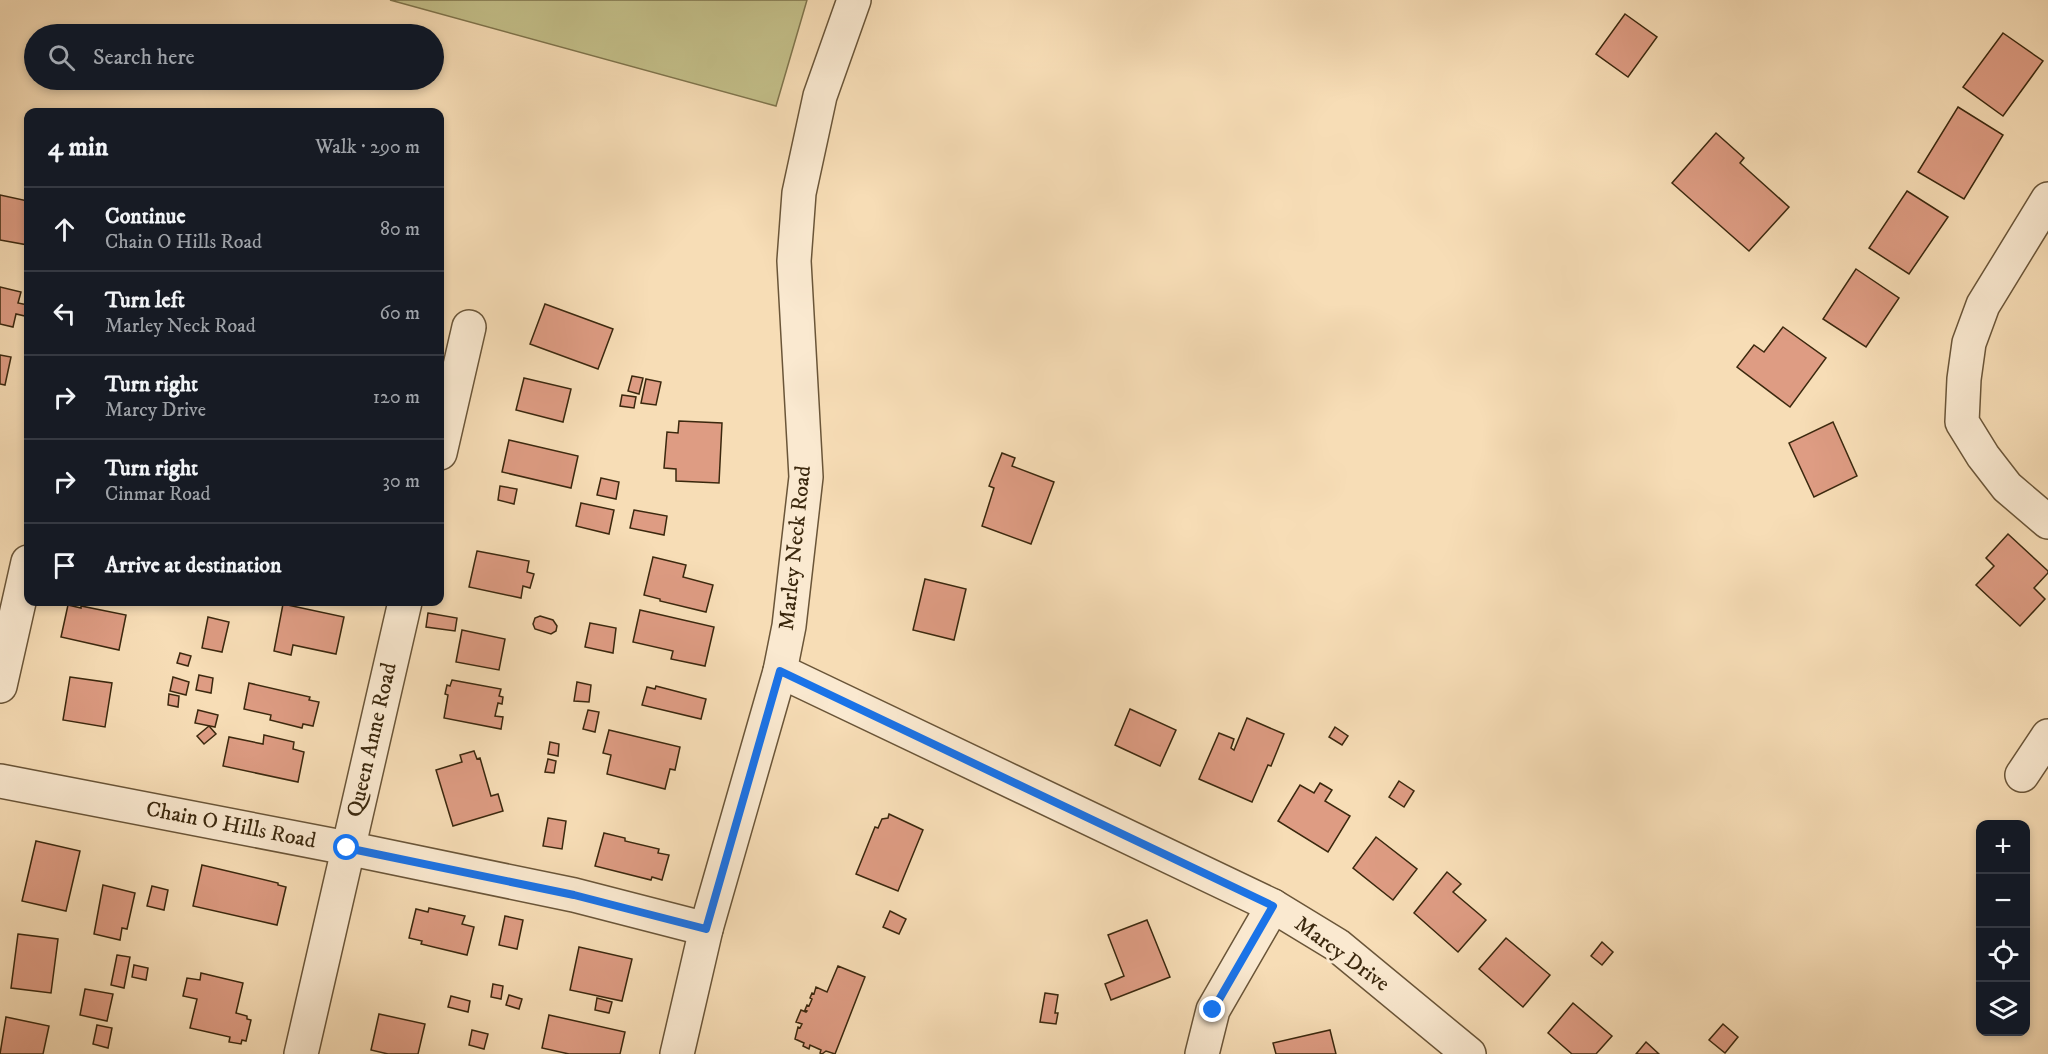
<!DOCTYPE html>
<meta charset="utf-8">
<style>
body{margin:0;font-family:"IM FELL DW Pica",serif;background:#242831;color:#f1f3f6}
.controls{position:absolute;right:18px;bottom:18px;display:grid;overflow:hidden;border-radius:12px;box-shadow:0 3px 9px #0003}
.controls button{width:54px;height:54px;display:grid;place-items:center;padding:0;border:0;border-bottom:2px solid #363941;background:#171b24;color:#f1f3f6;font:30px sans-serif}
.stop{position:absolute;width:18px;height:18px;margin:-14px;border:4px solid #1a73e8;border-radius:50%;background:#fff}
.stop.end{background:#1a73e8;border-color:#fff;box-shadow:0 2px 6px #0008}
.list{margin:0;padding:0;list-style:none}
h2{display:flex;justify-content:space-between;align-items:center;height:78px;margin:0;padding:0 24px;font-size:26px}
h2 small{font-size:20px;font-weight:400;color:#9ea1a6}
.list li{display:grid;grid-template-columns:39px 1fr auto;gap:18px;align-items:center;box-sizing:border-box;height:84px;padding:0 24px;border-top:2px solid #363941}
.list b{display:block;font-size:22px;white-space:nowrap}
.list p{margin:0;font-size:20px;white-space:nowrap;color:#9ea1a6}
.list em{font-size:20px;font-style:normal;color:#9ea1a6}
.icon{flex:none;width:33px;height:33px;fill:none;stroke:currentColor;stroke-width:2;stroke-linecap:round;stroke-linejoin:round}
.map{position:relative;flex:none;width:2048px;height:1054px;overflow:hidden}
.search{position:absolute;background:#171b24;box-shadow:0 3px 9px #0003;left:24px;top:24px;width:420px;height:66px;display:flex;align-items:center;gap:15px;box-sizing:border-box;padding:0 21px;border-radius:33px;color:#9ea1a6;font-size:22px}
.panel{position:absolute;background:#171b24;box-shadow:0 3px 9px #0003;left:24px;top:108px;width:420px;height:498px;border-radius:12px}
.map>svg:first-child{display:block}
</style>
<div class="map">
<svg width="2048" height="1054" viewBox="0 0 2048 1054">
<rect width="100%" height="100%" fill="#f7ddb6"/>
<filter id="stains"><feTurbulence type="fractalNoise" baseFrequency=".00333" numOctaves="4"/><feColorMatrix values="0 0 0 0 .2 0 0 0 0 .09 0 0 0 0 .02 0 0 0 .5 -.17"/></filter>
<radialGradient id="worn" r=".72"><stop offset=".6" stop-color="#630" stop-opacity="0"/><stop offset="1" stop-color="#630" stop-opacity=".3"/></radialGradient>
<polygon fill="#c3bf89" stroke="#7f744c" stroke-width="1.5" points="390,0 807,0 776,106"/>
<g fill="#de9c83" stroke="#3b280e" stroke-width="1.5">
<polygon points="1625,14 1657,37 1628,77 1596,54"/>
<polygon points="2003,33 2043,61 2003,116 1963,87"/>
<polygon points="1958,107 2003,135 1964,199 1918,172"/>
<polygon points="1716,133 1744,158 1740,163 1789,207 1749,251 1672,183"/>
<polygon points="1907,191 1948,217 1909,274 1869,248"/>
<polygon points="0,195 28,201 28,245 0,240"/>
<polygon points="1856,269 1899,298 1866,347 1823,319"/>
<polygon points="0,287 21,292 18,303 28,305 25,316 16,314 13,327 0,324"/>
<polygon points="545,304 613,329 598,369 530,344"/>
<polygon points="1783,327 1826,358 1790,407 1737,367 1754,345 1764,352"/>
<polygon points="0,355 11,357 5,385 0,384"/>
<polygon points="632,376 643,378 639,394 628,391"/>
<polygon points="524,378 571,389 563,422 516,410"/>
<polygon points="646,379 661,382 656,405 641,403"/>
<polygon points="622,395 636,397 634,408 620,406"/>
<polygon points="679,421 722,423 719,483 676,481 676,469 664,468 667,432 678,433"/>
<polygon points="1833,422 1857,476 1814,497 1789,443"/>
<polygon points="509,440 578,456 571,488 502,472"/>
<polygon points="1002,453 1015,458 1012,466 1054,482 1031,544 982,526 994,488 989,486"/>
<polygon points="601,478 619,482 616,499 597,495"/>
<polygon points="500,486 517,489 514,504 498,500"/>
<polygon points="581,503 614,510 609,534 576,526"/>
<polygon points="634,510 667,516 664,535 630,528"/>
<polygon points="2008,534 2048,571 2048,573 2034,588 2045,599 2020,626 1976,585 1994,566 1986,558"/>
<polygon points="477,551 529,561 527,572 534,574 530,588 523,586 521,598 469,587"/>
<polygon points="653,557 686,565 683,577 713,585 706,612 660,601 660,599 644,595"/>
<polygon points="925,579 966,589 954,640 913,630"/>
<polygon points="283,604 344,617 336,654 293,645 291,655 274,651"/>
<polygon points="68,605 81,608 81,606 126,615 119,650 61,637"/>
<polygon points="640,610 714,627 705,666 671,659 673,651 633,642"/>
<polygon points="428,613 457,618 455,631 426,627"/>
<polygon points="540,616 553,620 557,626 556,631 551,634 535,629 533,624 535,618"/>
<polygon points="208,617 229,622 222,652 202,648"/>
<polygon points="590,623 616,628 613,653 585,647"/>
<polygon points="462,630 505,639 499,670 456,662"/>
<polygon points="180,653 191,656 188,666 177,663"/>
<polygon points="199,675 213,678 211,693 196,690"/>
<polygon points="70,677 112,683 105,727 63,720"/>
<polygon points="173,677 189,682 186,695 170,691"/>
<polygon points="452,680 501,689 499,696 503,697 502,704 498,703 495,716 503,717 501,729 444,718 448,695 445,694 447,685 450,686"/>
<polygon points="577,682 591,685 589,702 574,701"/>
<polygon points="249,683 310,697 309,700 319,702 313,726 303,724 302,728 270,720 271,715 244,709"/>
<polygon points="656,686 706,699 701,719 642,705 647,687 655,689"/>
<polygon points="169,694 179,696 178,707 168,705"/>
<polygon points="1130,709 1176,730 1160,766 1115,745"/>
<polygon points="198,710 218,715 215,727 195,723"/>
<polygon points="588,710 599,712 595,732 583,729"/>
<polygon points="1247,718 1284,734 1271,766 1268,765 1252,802 1199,779 1219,733 1234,739 1231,748 1234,750"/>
<polygon points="209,726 216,734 204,744 197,736"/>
<polygon points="1335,727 1348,736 1342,745 1329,737"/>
<polygon points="609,730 680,747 675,770 670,769 665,789 607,774 611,755 603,753"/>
<polygon points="264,735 294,742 293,749 304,752 298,782 223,766 229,737 263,744"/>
<polygon points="550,742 559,744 558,756 548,754"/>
<polygon points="474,751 477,759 480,758 491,796 498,794 503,811 453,826 436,770 462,762 460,755"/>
<polygon points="548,759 556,761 554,773 545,772"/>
<polygon points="1399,781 1414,791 1404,807 1389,797"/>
<polygon points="1320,783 1332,790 1325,801 1350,816 1328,852 1278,821 1300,785 1314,793"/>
<polygon points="889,814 923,830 898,891 856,874 875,827 878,828 882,819 888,818"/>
<polygon points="548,818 566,821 562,849 543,846"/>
<polygon points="604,833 625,838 625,841 659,849 658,853 669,855 662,880 652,877 651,880 595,866"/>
<polygon points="1376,837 1417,869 1393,900 1353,868"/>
<polygon points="36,841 80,851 66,911 22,901"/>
<polygon points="202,865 278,883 278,885 286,887 277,925 193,906"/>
<polygon points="1447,872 1461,884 1453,892 1486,920 1458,952 1414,913"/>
<polygon points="103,885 135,893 127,929 122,928 120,940 94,934"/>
<polygon points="152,886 168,890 164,910 147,906"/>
<polygon points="429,908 465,916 462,924 474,927 467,955 421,944 422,941 409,938 416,909 428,912"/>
<polygon points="890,911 906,919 899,934 883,927"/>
<polygon points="505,916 523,920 517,949 499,945"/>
<polygon points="1147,920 1170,977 1111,1000 1105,984 1124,976 1108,935"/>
<polygon points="18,934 58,939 51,993 11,988"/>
<polygon points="1506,938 1550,975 1523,1007 1479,969"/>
<polygon points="1602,942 1613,952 1602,965 1591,956"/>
<polygon points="579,947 632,959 622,1001 570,990"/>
<polygon points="117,955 130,957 124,988 111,985"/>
<polygon points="134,965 148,968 146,980 132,977"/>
<polygon points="838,966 865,977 835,1054 826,1051 822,1054 820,1053 821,1050 810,1045 809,1049 803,1046 804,1043 795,1039 798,1027 800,1028 802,1024 796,1022 801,1010 806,1012 807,1011 805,1010 807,1005 809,1006 812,999 810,998 812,993 814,994 816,987 827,992"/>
<polygon points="201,973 243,983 236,1013 247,1016 247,1019 251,1020 246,1041 242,1040 241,1044 229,1042 230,1037 190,1028 197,999 183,996 187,978 200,980"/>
<polygon points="493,984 503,986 501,999 491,997"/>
<polygon points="85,989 113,994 107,1021 80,1015"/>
<polygon points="1045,993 1058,995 1055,1013 1058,1013 1056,1024 1040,1022"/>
<polygon points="509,995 522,999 519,1009 506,1005"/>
<polygon points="451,996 470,1001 468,1012 448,1007"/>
<polygon points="597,998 612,1002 609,1013 595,1010"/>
<polygon points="1573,1003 1612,1036 1596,1054 1572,1054 1548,1033"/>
<polygon points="379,1014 425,1024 418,1054 388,1054 371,1050"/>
<polygon points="549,1015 625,1032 620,1054 569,1054 542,1048"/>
<polygon points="6,1017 49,1026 43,1054 0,1054"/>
<polygon points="1723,1024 1738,1037 1725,1053 1709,1040"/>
<polygon points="97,1025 112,1028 108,1048 93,1044"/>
<polygon points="472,1030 488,1034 484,1049 469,1045"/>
<polygon points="1330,1030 1336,1054 1276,1054 1273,1043"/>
<polygon points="1646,1042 1659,1054 1636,1054"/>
</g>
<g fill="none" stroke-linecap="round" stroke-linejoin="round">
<defs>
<g id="minor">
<polyline points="2048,199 1983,305 1969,343 1964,379 1962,422 1983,456 2007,487 2048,522"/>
<polyline points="440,453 469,327"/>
<polyline points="780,671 1273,906 1337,945 1469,1054"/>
<polyline points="0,686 28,562"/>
<polyline points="2022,775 2048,736"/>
<polyline points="0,781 347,848 574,895 706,929"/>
<polyline points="301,1054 405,602"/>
<polyline points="677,1054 706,929 780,671 789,626 806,477 794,261 799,193 820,96 854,0"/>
<polyline points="1202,1054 1213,1010 1273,906"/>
</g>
</defs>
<use href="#minor" stroke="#6a5538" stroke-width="36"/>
<use href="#minor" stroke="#fae9d0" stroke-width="33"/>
</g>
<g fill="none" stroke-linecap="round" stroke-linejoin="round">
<polyline stroke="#1a73e8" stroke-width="8" points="347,848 574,895 706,929 780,671 1273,906 1213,1010"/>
</g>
<g text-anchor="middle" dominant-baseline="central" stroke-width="6" stroke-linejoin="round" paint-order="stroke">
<g font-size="22" fill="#3b280e" stroke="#fae9d0">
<text transform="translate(795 548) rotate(-84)">Marley Neck Road</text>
<text transform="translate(372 740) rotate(-77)">Queen Anne Road</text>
<text transform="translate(231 825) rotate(11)">Chain O Hills Road</text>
<text transform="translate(1342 954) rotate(36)">Marcy Drive</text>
</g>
</g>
<rect width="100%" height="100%" filter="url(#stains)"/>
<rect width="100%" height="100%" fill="url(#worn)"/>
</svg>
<div class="controls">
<button>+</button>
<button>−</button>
<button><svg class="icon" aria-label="locate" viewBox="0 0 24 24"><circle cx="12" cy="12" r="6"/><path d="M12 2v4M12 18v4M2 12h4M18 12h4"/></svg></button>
<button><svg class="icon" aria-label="layers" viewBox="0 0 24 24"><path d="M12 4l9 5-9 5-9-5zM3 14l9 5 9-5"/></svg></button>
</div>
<div class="stop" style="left:347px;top:848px"></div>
<div class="stop end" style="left:1213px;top:1010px"></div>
<div class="search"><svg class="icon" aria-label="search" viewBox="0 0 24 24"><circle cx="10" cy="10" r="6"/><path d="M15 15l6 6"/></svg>Search here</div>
<section class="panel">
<h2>4 min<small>Walk · 290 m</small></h2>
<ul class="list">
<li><svg class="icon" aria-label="ahead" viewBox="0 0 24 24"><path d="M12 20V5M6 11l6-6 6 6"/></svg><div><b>Continue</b><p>Chain O Hills Road</p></div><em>80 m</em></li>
<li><svg class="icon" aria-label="left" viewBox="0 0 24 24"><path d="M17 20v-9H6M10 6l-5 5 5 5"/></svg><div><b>Turn left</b><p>Marley Neck Road</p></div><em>60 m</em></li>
<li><svg class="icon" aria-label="right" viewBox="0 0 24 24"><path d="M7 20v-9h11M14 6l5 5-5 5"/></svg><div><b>Turn right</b><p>Marcy Drive</p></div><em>120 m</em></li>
<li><svg class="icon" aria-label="right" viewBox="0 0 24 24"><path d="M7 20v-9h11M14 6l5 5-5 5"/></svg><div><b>Turn right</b><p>Cinmar Road</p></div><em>30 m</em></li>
<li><svg class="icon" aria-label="arrive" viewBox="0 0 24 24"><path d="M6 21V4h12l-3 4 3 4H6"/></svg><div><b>Arrive at destination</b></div></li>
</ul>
</section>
</div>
